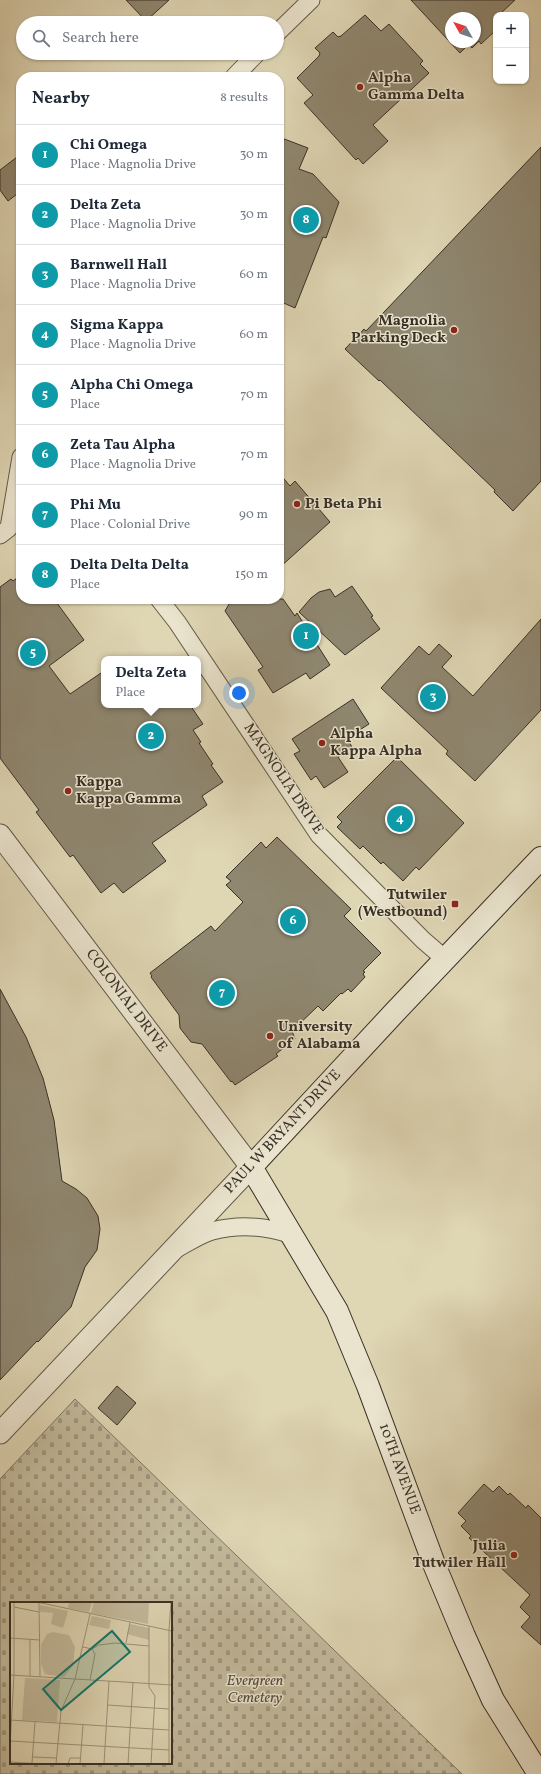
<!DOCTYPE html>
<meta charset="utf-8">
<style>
body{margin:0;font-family:Vollkorn,serif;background:#f2f2f3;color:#1f2937}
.controls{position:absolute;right:12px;top:12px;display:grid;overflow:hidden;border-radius:8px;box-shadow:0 1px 3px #0004}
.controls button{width:36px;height:36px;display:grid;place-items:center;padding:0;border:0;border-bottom:1px solid #e0e1e3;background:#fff;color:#1f2937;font:20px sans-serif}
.compass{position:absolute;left:445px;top:12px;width:36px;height:36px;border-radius:50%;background:#fff;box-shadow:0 1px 3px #0004;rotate:310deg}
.you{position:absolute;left:239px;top:693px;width:14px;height:14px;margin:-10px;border:3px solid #fff;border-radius:50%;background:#1a73e8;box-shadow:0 0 0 6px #1a73e833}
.badge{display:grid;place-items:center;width:26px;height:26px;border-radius:50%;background:#0b8043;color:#fff;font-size:13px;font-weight:700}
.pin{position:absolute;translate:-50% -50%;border:2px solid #fff;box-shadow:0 1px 4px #0006}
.popup{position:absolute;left:101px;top:656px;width:100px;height:52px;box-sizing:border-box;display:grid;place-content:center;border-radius:8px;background:#fff;filter:drop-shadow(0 1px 3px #0005);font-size:13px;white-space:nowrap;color:#747a83}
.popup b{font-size:15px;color:#1f2937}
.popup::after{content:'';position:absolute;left:50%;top:100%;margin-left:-8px;border:8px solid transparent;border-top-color:#fff}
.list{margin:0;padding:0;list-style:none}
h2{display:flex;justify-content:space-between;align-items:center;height:52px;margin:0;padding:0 16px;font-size:17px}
h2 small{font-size:13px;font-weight:400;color:#747a83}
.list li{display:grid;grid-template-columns:26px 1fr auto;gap:12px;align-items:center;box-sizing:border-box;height:60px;padding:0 16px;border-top:1px solid #e0e1e3}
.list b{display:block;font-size:15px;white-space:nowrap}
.list p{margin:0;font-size:13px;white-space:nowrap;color:#747a83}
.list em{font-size:13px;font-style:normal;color:#747a83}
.icon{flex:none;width:22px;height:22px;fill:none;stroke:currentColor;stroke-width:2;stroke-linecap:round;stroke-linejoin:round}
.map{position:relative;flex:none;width:541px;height:1774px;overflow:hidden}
.search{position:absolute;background:#fff;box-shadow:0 1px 3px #0004;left:16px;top:16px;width:268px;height:44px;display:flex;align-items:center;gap:10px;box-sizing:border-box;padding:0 14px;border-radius:22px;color:#747a83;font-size:15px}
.panel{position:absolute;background:#fff;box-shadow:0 1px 3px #0004;left:16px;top:72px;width:268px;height:532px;border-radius:16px}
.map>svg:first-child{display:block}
</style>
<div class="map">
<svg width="541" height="1774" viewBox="0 0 541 1774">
<defs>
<pattern id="cemetery-stones" width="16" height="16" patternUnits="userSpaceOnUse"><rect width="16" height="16" fill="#c3ba9c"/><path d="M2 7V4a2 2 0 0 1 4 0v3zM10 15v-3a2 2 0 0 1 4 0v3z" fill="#9f987f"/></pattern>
</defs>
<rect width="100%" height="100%" fill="#dfd6b4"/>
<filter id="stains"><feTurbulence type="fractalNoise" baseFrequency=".005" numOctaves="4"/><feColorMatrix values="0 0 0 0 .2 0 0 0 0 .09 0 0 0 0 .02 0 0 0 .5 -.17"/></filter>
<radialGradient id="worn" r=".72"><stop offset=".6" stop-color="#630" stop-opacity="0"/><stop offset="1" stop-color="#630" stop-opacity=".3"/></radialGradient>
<path fill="url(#cemetery-stones)" stroke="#7e7661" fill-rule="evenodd" d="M75 1399 462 1774H0V1479ZM11 1603H171V1763H11Z"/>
<g fill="#8f8770" stroke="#393126" fill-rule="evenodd">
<polygon points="126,0 169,0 146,21"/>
<path d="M411 0H515L499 15H496V30L481 44 479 41 472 48 469 44 460 53ZM451 18H475V42H451Z"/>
<polygon points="365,15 381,31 389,24 423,61 420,64 429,73 373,125 388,141 363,164 358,158 356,160 304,103 313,95 297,78 319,56 320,53 315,48 333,32 338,37 341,36"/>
<polygon points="279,137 308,148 299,169 313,174 339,202 326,238 323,237 295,308 279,301"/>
<polygon points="541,147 541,481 513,511 494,492 495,490 380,380 379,381 345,349 364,329 366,331"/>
<polygon points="21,154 21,191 8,201 0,190 0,170"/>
<polygon points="279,473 290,486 295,481 330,522 279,568"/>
<polygon points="21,575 21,599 54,599 84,640 49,666 70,694 104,671 104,705 190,705 203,724 193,730 201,742 199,743 213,764 211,765 223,782 202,796 207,805 152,843 166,861 123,893 114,883 101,893 73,855 70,857 36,812 39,810 0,758 0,587 11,579 13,581"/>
<polygon points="352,586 373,616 371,617 380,629 345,655 299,612 311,598 319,592 330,589 335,597"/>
<polygon points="232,599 283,599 295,616 297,613 330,665 310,679 306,673 273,693 258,670 263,667 225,611"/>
<polygon points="541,619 541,710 475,781 446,754 448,751 381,688 419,646 429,655 439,644 452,656 442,667 473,696"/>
<polygon points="353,699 369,724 347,738 352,747 338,757 348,772 324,788 316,776 311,780 294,754 300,751 292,739"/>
<polygon points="397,757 464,823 419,870 416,867 403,881 383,862 381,864 363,846 360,849 337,827 342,822 337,817"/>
<polygon points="277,837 351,909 344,916 381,953 363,971 365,972 363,974 365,977 351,992 348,989 342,994 341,993 323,1011 318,1006 292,1031 295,1039 276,1054 278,1056 235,1085 232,1081 231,1082 202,1044 191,1042 180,1028 179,1015 151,977 152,976 150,973 211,926 215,931 243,902 226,885 231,881 226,877 261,842 266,848"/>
<polygon points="0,989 26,1037 43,1078 54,1120 62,1181 76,1189 87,1198 98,1216 100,1229 97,1250 85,1267 71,1307 38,1342 37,1341 0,1380"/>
<polygon points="117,1386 136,1403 117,1425 98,1408"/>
<polygon points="484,1484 493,1492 499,1486 508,1495 510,1493 526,1508 528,1505 541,1518 541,1645 521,1627 530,1617 520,1607 530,1595 469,1538 471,1536 461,1526 466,1521 458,1513"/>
</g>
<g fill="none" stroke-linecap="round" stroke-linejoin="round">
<defs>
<g id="minor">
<polyline points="277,33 311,0"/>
<polyline points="234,77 257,53"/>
<polyline points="0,535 9,528 21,457"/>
<polyline points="159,599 177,622 319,835 423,940 445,959"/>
<path d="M178 1248C189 1242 201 1234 212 1231 239 1224 266 1226 292 1235"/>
</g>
<polyline id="tertiary" points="0,835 251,1167 0,1433"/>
<polyline id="secondary" points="539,1774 493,1700 464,1636 434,1564 368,1386 337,1311 251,1167 394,1013 541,858"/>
</defs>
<use href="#minor" stroke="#625a4a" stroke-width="19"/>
<use href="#tertiary" stroke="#625a4a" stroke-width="23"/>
<use href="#secondary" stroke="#393126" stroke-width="24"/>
<use href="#minor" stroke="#eae4ce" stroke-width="17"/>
<use href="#tertiary" stroke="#eae4ce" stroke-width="21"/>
<use href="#secondary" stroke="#eae4ce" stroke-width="22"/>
</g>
<g fill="#8f2418" stroke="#eae4ce" stroke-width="1.5">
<circle cx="360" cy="87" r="4"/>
<circle cx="454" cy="330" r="4"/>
<circle cx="297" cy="504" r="4"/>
<circle cx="322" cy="743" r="4"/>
<circle cx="68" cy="791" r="4"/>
<rect x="451" y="900" width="8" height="8" rx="2"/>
<circle cx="270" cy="1036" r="4"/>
<circle cx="514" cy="1555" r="4"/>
</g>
<g text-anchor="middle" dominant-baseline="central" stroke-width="3" stroke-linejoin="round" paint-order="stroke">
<g font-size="15" font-weight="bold" fill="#393126" stroke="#eae4ce" text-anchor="start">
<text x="368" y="78">Alpha<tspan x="368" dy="17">Gamma Delta</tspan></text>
<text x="446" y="321" text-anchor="end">Magnolia<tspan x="446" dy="17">Parking Deck</tspan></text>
<text x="305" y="504">Pi Beta Phi</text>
<text x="330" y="734">Alpha<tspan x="330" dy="17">Kappa Alpha</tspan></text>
<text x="76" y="782">Kappa<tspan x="76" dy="17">Kappa Gamma</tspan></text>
<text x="447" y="895" text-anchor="end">Tutwiler<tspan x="447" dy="17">(Westbound)</tspan></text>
<text x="278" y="1027">University<tspan x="278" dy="17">of Alabama</tspan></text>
<text x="506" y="1546" text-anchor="end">Julia<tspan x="506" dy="17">Tutwiler Hall</tspan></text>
</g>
<g font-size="15" fill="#393126" stroke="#eae4ce">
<text transform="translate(283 779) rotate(56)">MAGNOLIA DRIVE</text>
<text transform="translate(126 1001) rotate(53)">COLONIAL DRIVE</text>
<text transform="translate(283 1132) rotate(-47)">PAUL W BRYANT DRIVE</text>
<text transform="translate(399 1469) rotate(70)">10TH AVENUE</text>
</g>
<g font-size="15" font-style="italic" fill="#554c3e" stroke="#eae4ce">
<text x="255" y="1681">Evergreen<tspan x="255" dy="17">Cemetery</tspan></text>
</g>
</g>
<g transform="translate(10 1602)">
<rect width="162" height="162" fill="#dfd6b4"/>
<path d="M59 0H82L79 10 58 6ZM84 0H139L138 22 81 11ZM30 3 58 9 53 26 41 22 43 11 30 10ZM82 14 101 18 99 27 79 23ZM120 22 139 26V38L117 32Z" fill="#c3ba9c"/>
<path d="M15 76 50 78 47 120 12 118Z" fill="#c3ba9c"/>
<path d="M43 30 59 33 65 45 63 64 54 75 35 72 31 62V43L37 32Z" fill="#c3ba9c"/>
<path fill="none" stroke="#9d947b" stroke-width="1" d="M27 0 162 29M29 1 30 75M4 5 29 10M139 24V85L145 94 141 162M159 28 161 0M159 28V162M0 36 30 38M116 41 120 20M73 45 82 47 89 43 105 41 139 44M0 73 65 77 80 12M20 74V38M80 78 85 52 82 47M97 103 159 107M0 118 159 128M0 139 159 148M0 144 4 73V0M23 155 47 156M0 160 32 162M22 161 25 120M46 162 51 109 65 77 162 83M58 162 60 156H71M70 162 73 123M94 162 99 79M118 162 123 80"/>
<path fill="#0f766e" fill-opacity="0.15" stroke="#0f766e" stroke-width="2" d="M102 29 120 50 51 108 33 87Z"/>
<rect width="162" height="162" fill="none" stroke="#393126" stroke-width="2"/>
</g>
<rect width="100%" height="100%" filter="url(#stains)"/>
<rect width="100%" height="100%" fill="url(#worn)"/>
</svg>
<div class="controls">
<button>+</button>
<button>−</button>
</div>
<svg class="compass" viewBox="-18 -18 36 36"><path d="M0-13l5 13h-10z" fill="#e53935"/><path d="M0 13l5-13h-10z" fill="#747a83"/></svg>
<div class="you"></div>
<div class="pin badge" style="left:306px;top:636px;background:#0f9aa8">1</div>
<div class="pin badge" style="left:151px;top:736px;background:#0f9aa8">2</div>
<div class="popup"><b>Delta Zeta</b>Place</div>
<div class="pin badge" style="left:433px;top:697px;background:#0f9aa8">3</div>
<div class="pin badge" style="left:400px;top:819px;background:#0f9aa8">4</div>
<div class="pin badge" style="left:33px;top:653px;background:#0f9aa8">5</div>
<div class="pin badge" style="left:293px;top:921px;background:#0f9aa8">6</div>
<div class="pin badge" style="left:222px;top:993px;background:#0f9aa8">7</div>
<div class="pin badge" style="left:306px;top:220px;background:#0f9aa8">8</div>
<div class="search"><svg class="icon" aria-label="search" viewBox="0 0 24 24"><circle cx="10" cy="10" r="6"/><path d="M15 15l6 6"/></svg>Search here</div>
<section class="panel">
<h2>Nearby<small>8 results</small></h2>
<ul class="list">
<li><span class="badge" style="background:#0f9aa8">1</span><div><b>Chi Omega</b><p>Place · Magnolia Drive</p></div><em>30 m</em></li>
<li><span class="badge" style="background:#0f9aa8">2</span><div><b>Delta Zeta</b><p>Place · Magnolia Drive</p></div><em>30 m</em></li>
<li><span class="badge" style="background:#0f9aa8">3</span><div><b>Barnwell Hall</b><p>Place · Magnolia Drive</p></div><em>60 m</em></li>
<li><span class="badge" style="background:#0f9aa8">4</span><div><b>Sigma Kappa</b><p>Place · Magnolia Drive</p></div><em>60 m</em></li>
<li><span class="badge" style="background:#0f9aa8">5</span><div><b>Alpha Chi Omega</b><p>Place</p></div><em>70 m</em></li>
<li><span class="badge" style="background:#0f9aa8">6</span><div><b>Zeta Tau Alpha</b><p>Place · Magnolia Drive</p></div><em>70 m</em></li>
<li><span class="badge" style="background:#0f9aa8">7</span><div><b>Phi Mu</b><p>Place · Colonial Drive</p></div><em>90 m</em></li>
<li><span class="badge" style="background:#0f9aa8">8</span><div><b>Delta Delta Delta</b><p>Place</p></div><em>150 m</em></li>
</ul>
</section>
</div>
